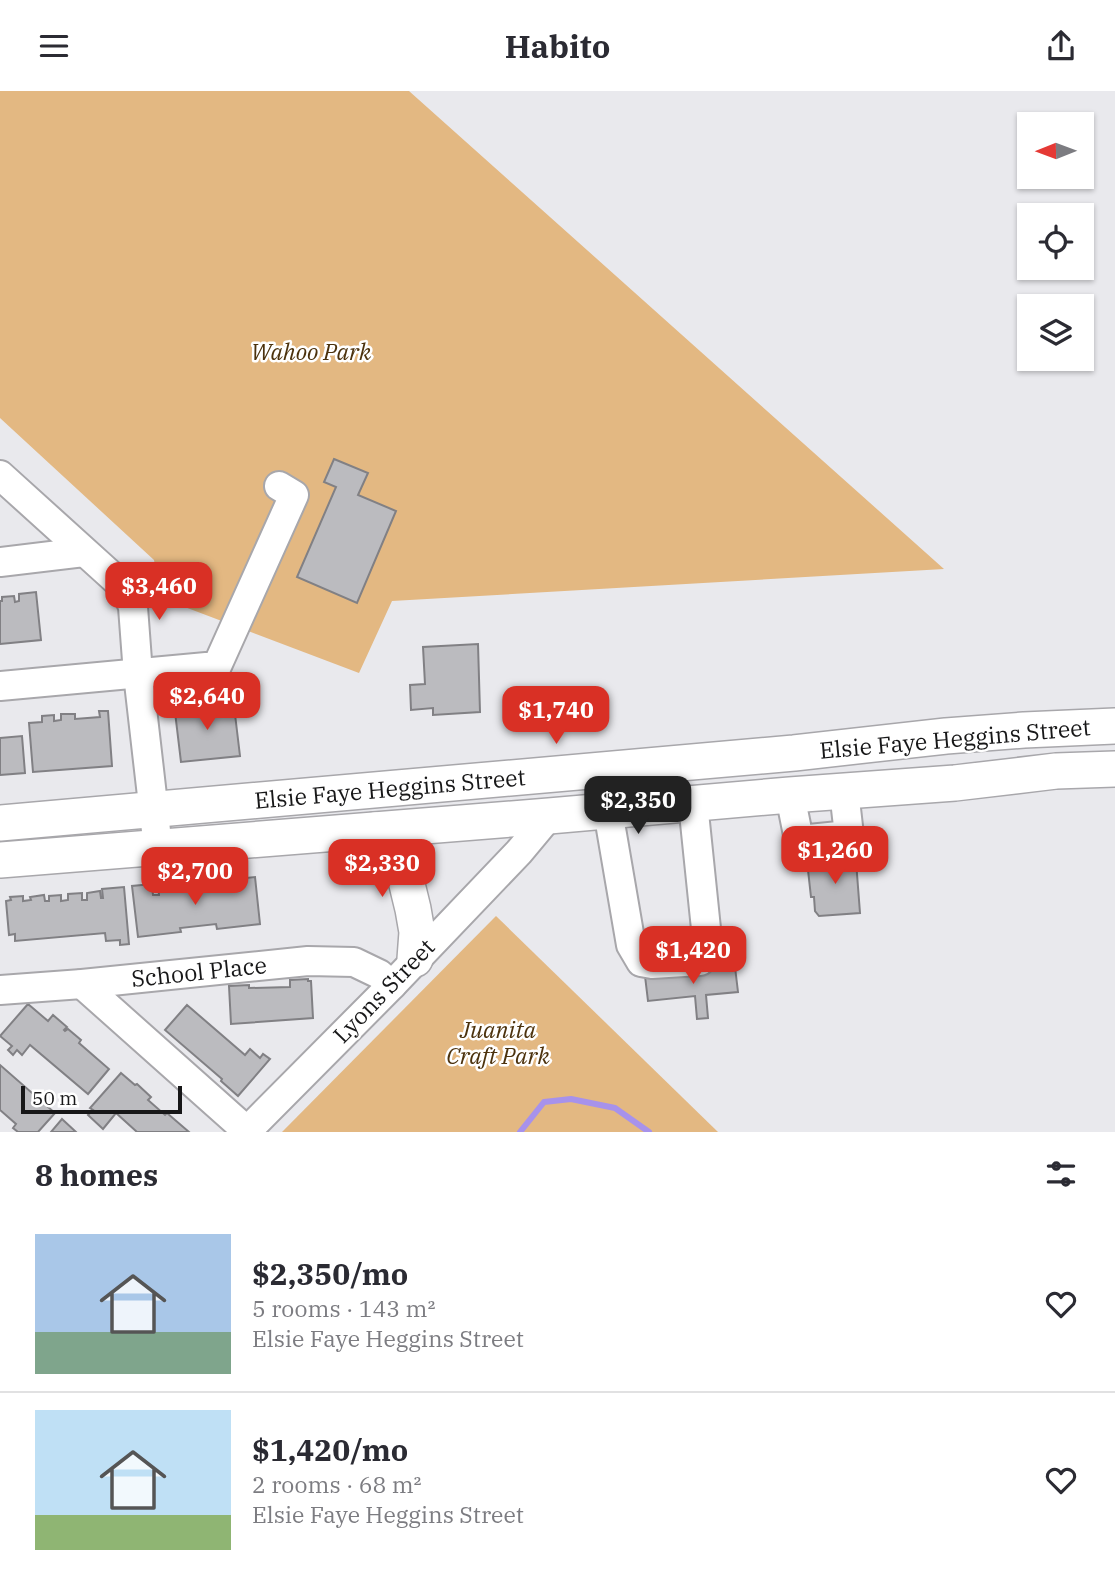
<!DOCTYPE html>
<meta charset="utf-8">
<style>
:root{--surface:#fff;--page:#f7f7f7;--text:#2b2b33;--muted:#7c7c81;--line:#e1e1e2;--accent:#d93025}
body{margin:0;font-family:"IBM Plex Serif",serif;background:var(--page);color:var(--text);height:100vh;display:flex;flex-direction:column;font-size:26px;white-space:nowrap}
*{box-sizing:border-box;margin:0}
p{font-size:23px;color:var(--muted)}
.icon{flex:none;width:38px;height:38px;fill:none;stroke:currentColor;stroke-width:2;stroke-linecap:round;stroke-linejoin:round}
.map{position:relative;height:1041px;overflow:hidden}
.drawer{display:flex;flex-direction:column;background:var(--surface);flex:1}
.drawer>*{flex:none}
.needle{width:46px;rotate:269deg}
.controls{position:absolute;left:1017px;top:21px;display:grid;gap:14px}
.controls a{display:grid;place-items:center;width:77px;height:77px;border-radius:0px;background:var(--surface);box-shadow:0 2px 5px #0004;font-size:35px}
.scale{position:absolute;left:21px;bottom:18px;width:161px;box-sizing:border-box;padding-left:7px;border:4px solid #171718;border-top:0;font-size:19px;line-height:24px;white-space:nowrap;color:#171718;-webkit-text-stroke:5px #fff;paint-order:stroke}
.price{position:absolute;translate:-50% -60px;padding:0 16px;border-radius:14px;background:var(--accent);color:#fff;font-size:23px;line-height:46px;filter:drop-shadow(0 2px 4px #0008)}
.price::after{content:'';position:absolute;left:50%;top:42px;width:21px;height:16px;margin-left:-10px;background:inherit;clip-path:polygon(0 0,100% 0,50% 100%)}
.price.active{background:#222;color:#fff}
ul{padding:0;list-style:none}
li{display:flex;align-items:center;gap:21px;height:175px;padding:0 35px}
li+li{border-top:2px solid var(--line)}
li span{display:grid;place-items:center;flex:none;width:196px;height:140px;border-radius:0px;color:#555}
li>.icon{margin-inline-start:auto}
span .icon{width:84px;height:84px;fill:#fffc;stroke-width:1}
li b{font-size:30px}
h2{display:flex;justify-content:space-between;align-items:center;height:84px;padding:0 35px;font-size:30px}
header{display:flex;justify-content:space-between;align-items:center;height:91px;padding:0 35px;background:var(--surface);font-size:32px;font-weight:700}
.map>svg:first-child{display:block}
.green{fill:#e3b882}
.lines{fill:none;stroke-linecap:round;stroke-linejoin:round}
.stream{stroke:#a792eb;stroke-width:6}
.building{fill:#bbbbbf;stroke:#818084;stroke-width:2}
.minor-casing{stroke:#a8a7ab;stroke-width:32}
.major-casing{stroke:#a8a7ab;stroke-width:38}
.minor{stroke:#fff;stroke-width:28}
.major{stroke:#fff;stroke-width:35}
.labels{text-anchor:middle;stroke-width:5;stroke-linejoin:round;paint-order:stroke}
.park-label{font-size:23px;font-style:italic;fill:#4c320d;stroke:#fff}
.street-label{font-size:23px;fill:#171718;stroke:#fff}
</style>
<header><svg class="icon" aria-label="menu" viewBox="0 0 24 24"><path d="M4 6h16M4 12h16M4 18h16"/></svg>Habito<svg class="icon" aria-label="share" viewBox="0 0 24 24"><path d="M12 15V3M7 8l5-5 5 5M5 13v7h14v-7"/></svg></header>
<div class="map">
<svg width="1115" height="1041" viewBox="0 0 1115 1041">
<rect width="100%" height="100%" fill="#e9e9ed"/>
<g class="green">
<polygon points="0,0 409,0 944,478 392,510 359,582 161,507 154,469 0,327"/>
<polygon points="496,825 718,1041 282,1041"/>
</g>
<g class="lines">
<polyline class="stream" points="520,1041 544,1011 571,1008 615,1017 649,1041"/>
</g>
<g class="building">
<polygon points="334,368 368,382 358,404 396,420 357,512 297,486 336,396 324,391"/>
<polygon points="36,501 41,549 0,553 0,510 2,510 2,506 14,505 15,511 19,510 19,503"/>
<polygon points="478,553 480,621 433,624 433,617 411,619 410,594 425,593 423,556"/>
<polygon points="222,610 222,616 234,615 240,665 181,671 175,621 189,619 188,613 201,611 202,617 209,617 208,611"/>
<polygon points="99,620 108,620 112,675 33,681 29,632 42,631 42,625 54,624 54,630 61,629 61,623 75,623 75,628 100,626"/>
<polygon points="22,645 25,682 0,684 0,647"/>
<polygon points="853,765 853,770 856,770 860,822 819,825 815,820 814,806 811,806 808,779 813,779 812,768"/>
<polygon points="255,786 260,833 217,838 216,833 180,837 181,841 138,846 132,795 152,793 153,804 159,804 158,795 171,794 172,800 176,800 175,793 193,790 194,799 198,799 198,792 208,791 209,799 222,797 222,793 232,792 233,798 238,797 237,788"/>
<polygon points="124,796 129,853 120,854 120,849 106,850 105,842 15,850 15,843 9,844 6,810 11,809 10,806 23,805 23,810 31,809 30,806 44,804 45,810 49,810 49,805 61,804 61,810 68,809 68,803 82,802 82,809 87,809 87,802 100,800 101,807 103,807 102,798"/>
<polygon points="735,876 738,901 706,904 708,927 697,928 695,905 648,910 645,885"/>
<polygon points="308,888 308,890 311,890 313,927 231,933 229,895 249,894 249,897 290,896 290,889"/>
<polygon points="28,913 48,930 53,924 67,936 64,939 65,940 68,938 81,949 79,952 109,978 88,1003 30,954 22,964 17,959 13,964 8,959 12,955 0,945"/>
<polygon points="187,914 245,964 250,958 260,967 263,963 270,968 238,1005 221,990 222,988 165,939"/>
<polygon points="0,974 55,1022 38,1041 18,1041 13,1037 16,1033 0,1019"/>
<polygon points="121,982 135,994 137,993 151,1006 148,1009 165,1024 167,1022 189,1041 137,1041 116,1022 103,1038 88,1024 93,1019 90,1017"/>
<polygon points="62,1028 76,1041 51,1041"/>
</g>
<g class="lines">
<defs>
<g id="minor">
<polyline points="0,384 126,498 133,516 138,583 158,757"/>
<polyline points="0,471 84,461"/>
<polyline points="0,595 217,575 294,404 279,395"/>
<polyline points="790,704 799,749 849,744 844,700"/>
<polyline points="608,720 631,854 641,871 652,873 700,870 708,857 693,712"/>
<polyline points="82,893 247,1040"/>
<polyline points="0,899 82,893 308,870 354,871 379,883 392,894"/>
<polyline points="246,1041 392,894 519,761 549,725"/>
</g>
<g id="major">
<polyline points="0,732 794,662 946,645 1024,639 1115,635"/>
<polyline points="375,739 395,763 404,781 413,818 417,841 415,868"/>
<polyline points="0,769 549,725 790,704 955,692 1056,680 1115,678"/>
</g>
</defs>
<use href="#minor" class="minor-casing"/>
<use href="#major" class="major-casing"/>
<use href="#minor" class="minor"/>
<use href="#major" class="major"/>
</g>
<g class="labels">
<g class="park-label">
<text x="311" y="269">Wahoo Park</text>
<text x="498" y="947">Juanita<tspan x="498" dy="26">Craft Park</tspan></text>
</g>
<g class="street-label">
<text transform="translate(955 648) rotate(-5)" y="8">Elsie Faye Heggins Street</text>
<text transform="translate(390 698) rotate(-5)" y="8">Elsie Faye Heggins Street</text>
<text transform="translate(199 881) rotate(-6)" y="8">School Place</text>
<text transform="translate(384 900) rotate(-46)" y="8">Lyons Street</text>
</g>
</g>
</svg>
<div class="controls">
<a><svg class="needle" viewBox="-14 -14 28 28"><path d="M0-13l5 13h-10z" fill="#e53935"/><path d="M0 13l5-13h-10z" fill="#7c7c81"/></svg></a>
<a><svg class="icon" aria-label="locate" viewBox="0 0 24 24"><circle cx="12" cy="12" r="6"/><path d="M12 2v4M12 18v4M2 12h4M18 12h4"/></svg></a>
<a><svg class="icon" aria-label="layers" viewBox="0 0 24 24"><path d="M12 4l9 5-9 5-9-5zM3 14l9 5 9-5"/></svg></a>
</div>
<div class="scale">50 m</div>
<b class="price" style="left:159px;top:531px">$3,460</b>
<b class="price" style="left:207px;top:641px">$2,640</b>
<b class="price" style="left:556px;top:655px">$1,740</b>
<b class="price active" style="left:638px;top:745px">$2,350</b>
<b class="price" style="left:835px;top:795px">$1,260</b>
<b class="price" style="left:382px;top:808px">$2,330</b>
<b class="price" style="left:195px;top:816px">$2,700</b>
<b class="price" style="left:693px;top:895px">$1,420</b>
</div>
<section class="drawer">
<h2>8 homes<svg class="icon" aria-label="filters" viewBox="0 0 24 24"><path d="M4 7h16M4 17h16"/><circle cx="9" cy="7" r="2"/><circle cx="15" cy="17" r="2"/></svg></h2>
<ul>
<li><span style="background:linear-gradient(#a9c7e8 70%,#7fa58c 0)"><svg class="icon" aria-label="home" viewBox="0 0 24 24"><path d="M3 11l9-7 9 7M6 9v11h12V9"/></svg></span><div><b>$2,350/mo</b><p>5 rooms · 143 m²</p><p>Elsie Faye Heggins Street</p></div><svg class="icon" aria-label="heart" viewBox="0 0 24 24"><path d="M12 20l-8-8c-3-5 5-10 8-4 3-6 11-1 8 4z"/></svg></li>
<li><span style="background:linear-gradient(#bfe0f5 75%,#8fb573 0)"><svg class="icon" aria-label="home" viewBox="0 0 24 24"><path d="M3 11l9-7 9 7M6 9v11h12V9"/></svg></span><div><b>$1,420/mo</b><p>2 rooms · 68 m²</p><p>Elsie Faye Heggins Street</p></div><svg class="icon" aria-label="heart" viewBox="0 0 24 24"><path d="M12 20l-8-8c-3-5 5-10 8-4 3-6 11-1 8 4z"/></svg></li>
</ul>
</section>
